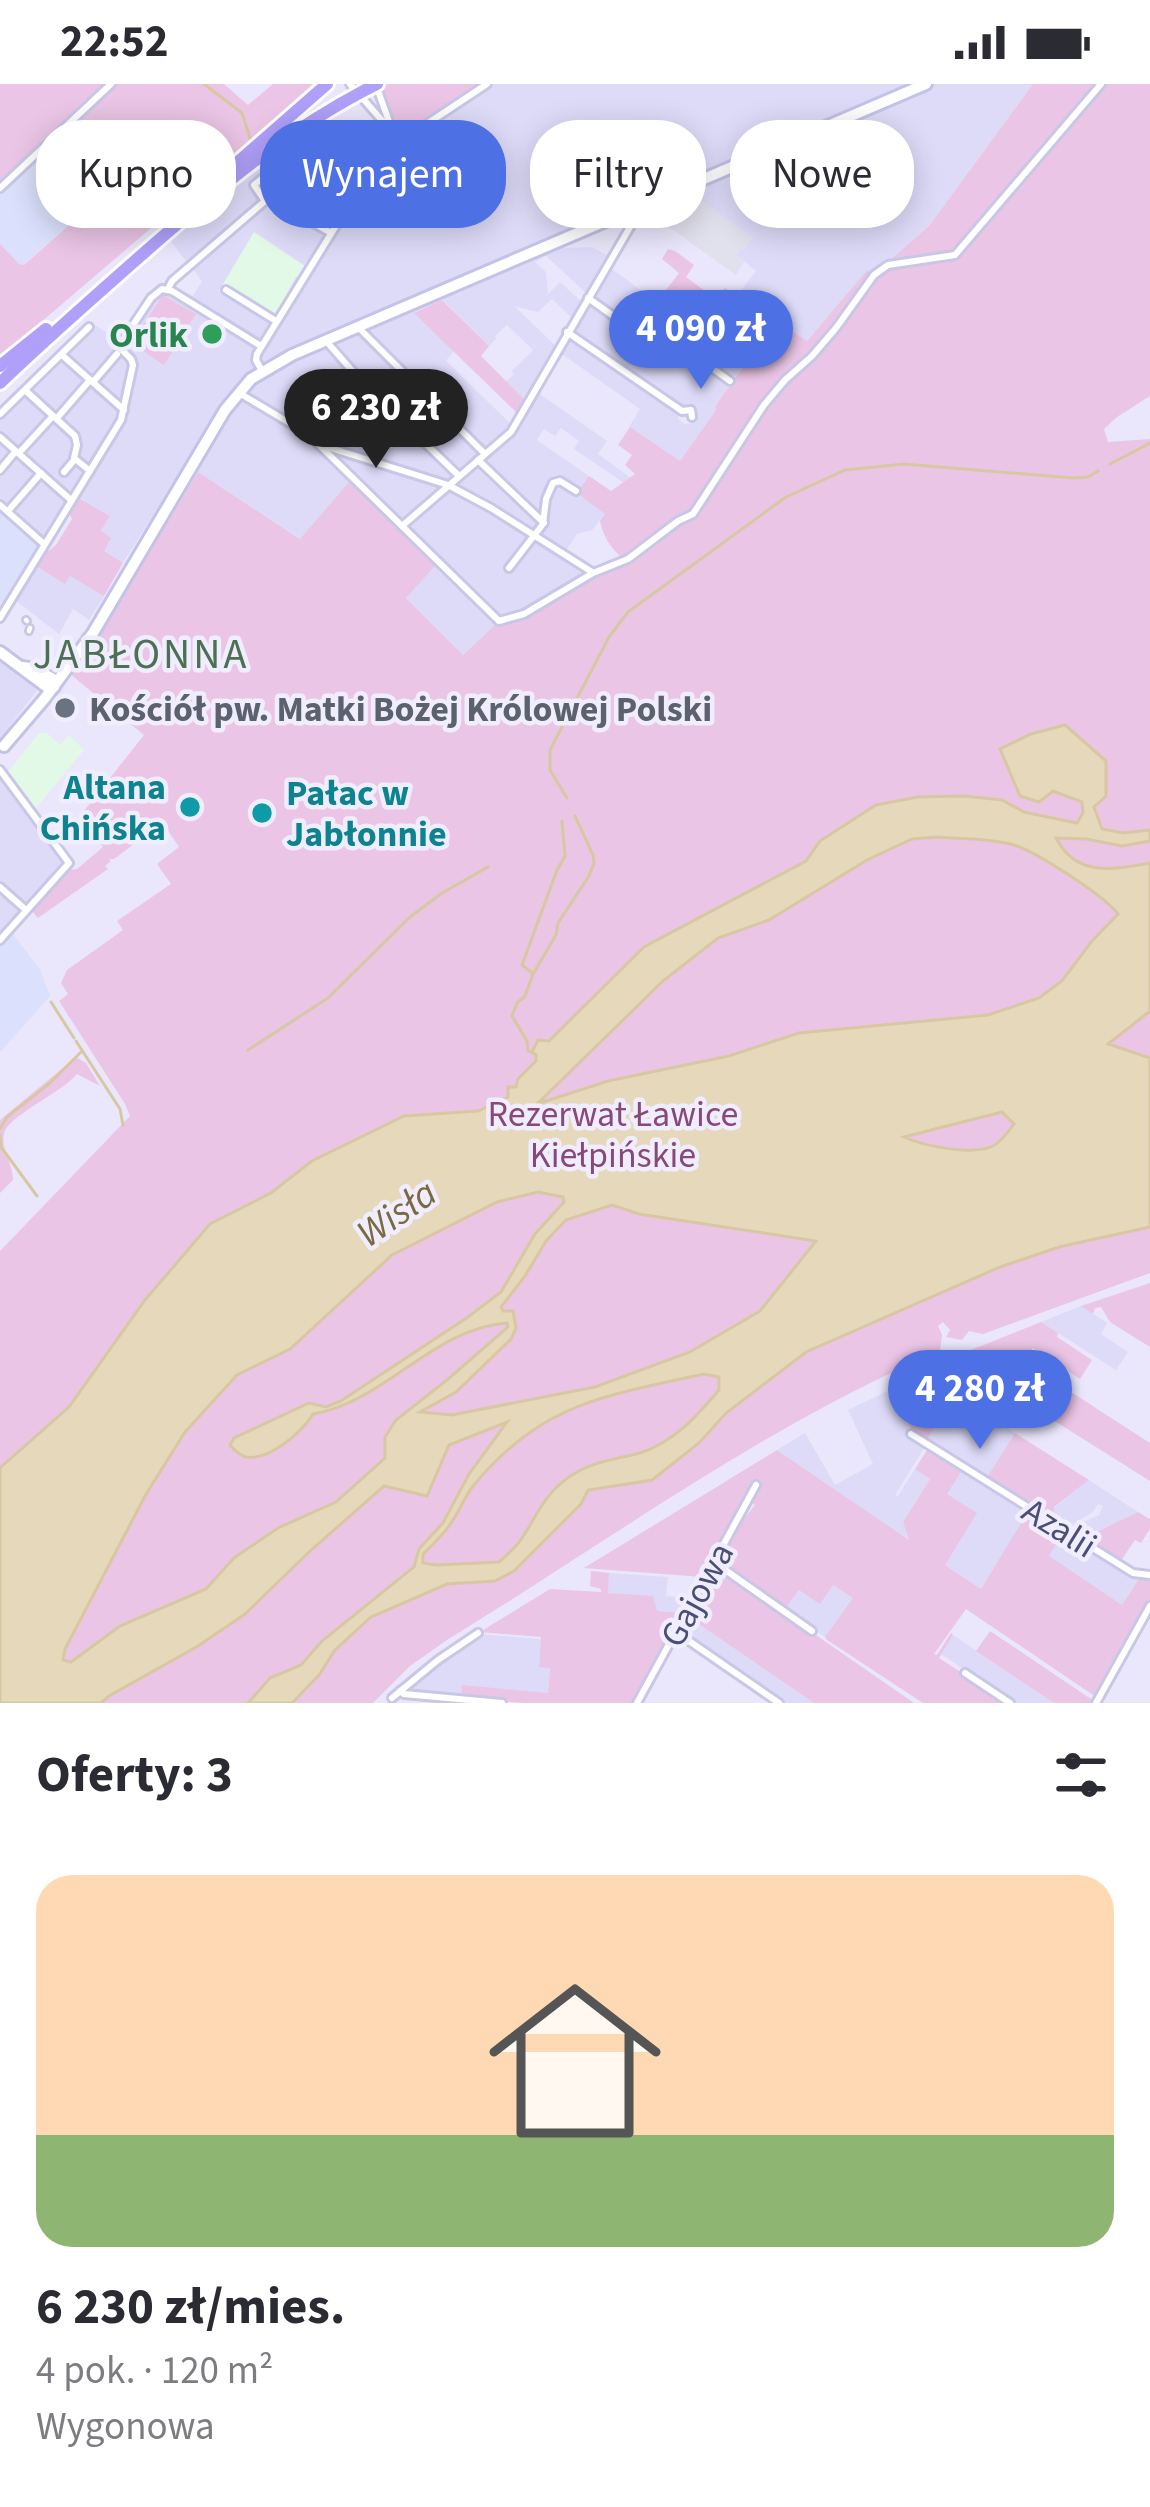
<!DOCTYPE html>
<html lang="pl">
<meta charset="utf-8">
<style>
:root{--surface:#fff;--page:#f7f7f7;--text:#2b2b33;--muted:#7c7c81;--line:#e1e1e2;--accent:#4d70e5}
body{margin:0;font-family:"Source Sans 3",sans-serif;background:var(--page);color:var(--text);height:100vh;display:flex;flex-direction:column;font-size:45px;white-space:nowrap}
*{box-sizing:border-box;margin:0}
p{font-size:39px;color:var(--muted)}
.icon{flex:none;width:66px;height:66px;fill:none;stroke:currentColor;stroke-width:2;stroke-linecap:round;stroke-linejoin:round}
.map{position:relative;height:1619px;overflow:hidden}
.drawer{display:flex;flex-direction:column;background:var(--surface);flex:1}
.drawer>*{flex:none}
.banner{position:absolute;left:36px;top:36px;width:1080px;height:108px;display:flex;gap:24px}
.price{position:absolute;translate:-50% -102px;padding:0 27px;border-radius:42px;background:var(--accent);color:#fff;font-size:39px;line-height:78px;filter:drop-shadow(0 3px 6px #0008)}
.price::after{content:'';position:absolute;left:50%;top:72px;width:36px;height:27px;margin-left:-18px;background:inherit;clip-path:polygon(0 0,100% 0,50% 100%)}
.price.current{background:#222;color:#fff}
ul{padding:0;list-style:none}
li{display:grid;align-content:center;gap:24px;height:636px;padding:0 36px}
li+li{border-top:3px solid var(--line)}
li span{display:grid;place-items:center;height:372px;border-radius:36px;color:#555}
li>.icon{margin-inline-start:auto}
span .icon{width:216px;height:216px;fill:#fffc;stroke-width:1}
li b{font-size:51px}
h2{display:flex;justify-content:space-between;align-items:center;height:144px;padding:0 36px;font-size:51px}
.chip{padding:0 42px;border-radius:48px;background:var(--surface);box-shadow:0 6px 30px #0003;font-size:42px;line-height:108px}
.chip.current{background:var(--accent);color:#fff}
.status{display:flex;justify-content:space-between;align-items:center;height:84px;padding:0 60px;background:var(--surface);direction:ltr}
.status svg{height:33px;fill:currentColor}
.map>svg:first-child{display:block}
.residential{fill:#dedbf9}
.commercial{fill:#dbe0fc}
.industrial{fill:#e1e0ed}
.education{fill:#e3f9e7}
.green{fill:#eac5e5}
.water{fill:#e6d9bb;stroke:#d8c8a1;stroke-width:3;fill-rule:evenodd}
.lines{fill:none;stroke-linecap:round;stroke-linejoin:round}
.stream{stroke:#d8c8a1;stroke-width:3}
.pedestrian-casing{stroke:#c8c7e6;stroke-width:10}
.minor-casing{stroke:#c8c7e6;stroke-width:12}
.secondary-casing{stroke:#c3c2e8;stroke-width:16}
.primary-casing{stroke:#fff;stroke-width:18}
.pedestrian{stroke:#fff;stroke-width:4.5}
.minor{stroke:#fff;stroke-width:6}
.secondary{stroke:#fff;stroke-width:10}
.primary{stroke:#b0a0fa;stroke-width:12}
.leisure-dot{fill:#2e9e5b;stroke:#f0edff;stroke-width:4.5}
.worship-dot{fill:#6b7280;stroke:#f0edff;stroke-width:4.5}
.culture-dot{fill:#0f9aa8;stroke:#f0edff;stroke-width:4.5}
.labels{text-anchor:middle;stroke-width:9;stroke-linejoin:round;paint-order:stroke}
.leisure-label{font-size:36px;font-weight:bold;fill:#27864d;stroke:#f0edff;text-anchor:end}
.worship-label{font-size:36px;font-weight:bold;fill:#5b616d;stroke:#f0edff;text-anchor:start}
.culture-label{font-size:36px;font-weight:bold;fill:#0d838f;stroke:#f0edff;text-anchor:end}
.park-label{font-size:36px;fill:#884878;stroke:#f0edff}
.street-label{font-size:36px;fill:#4b4f76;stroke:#f0edff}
.water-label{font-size:39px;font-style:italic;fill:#7b6a3f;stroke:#f0edff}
.quarter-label{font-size:42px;letter-spacing:3px;fill:#4d7054;stroke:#f0edff}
</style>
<div class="status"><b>22:52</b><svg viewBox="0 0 49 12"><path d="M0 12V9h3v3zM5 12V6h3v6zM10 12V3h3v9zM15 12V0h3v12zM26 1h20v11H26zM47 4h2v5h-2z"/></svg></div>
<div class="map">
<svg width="1150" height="1619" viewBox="0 0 1150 1619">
<rect width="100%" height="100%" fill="#eae7fc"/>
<g class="residential">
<polygon points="492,0 1033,0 929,142 873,191 866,187 807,257 766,230 757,245 731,225 744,213 739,209 756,187 736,171 741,164 692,109 667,120 681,132 672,145 648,128 633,134 631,138 626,137 563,164 592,163 610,173 587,210 546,172 535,178 546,188 548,210 560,198 582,218 573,235 552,215 538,228 514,222 557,263 526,317 506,298 514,290 512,287 533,266 507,241 495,252 496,255 489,262 443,216 415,228 454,267 446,277 513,342 520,340 537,308 607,357 598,370 631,394 624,399 574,365 579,357 561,344 555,352 544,345 537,356 589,392 579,407 563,397 562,392 555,392 546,404 538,451 550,407 558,398 593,420 605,430 592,446 577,450 563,471 587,486 587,490 523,528 502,534 463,571 406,514 434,483 301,455 198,388 184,382 123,479 103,467 110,454 101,448 110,432 80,414 45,467 0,427 0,323 90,238 120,257 151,211 165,201 193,212 202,197 169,155 274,68 278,73 329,42 376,68 366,86 378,84 382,77 406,58 452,92 462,77 444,65 451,54 432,40"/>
<polygon points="608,182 719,264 743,285 715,321 716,326 680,377 629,343 640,325 559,268 568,253 584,261 677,326 679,336 685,340 692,339 696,333 695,325 689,321 680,322 572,249 589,218 652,264 657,259 591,211"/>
<polygon points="36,482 64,499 70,491 104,512 89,536 73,525 59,550 14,515"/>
<polygon points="0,578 38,605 0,655"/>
<polygon points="0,689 61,771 62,776 60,784 0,851"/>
<polygon points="1081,1222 1107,1239 1101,1250 1128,1268 1116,1286 1041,1238"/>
<polygon points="894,1304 912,1348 926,1361 895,1411 898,1412 915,1385 930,1395 903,1438 910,1457 777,1366 805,1349 835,1401 873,1380 848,1326"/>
<polygon points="954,1311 1015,1349 986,1395 926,1357"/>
<polygon points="963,1385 1028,1428 981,1505 944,1480 976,1430 947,1410"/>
<polygon points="1089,1396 1138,1428 1082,1455 1075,1447 1079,1440 1099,1431 1103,1422 1098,1420 1092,1429 1077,1437 1068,1446 1055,1438 1054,1424"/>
<polygon points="1064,1448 1089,1464 1088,1467 1093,1470 1098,1469 1135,1492 1140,1493 1122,1521 1048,1472"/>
<polygon points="609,1489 668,1493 666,1512 692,1514 683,1529 657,1527 607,1509"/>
<polygon points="833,1501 854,1515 825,1553 785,1525 799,1506"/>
<polygon points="687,1532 814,1619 783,1619 677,1551"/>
<polygon points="478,1550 541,1555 539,1582 550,1583 548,1609 462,1602 461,1614 404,1607 442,1574"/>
<polygon points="953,1551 1054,1619 1014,1619 941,1570"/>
</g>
<g class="commercial">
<polygon points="65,50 114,101 23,181 19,180 0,160 0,111"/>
<polygon points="0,427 39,462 0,522"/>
<polygon points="11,848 39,884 50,912 0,968 0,860"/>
</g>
<g class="industrial">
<polygon points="293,91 343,121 329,144 278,114"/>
<polygon points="692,109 753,154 744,166 741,165 736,171 744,178 736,191 672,145 681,132 666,121"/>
</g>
<g class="education">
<polygon points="254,148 305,182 299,193 296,193 275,232 219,207"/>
<polygon points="39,649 47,649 60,661 69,651 84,666 36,724 8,688"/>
</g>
<g class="green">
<polygon points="0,0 106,0 0,99"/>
<polygon points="118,0 224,0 248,21 273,0 320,0 0,273 0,160 19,180 24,181 113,102 65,50"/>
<polygon points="385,0 483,0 401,54 397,52 381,6"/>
<path d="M1033,0H1150V312L1117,333L1104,345L1108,358L1150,355V1189L983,1250L969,1247L962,1256L946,1253L950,1246L943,1238L938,1242L942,1251L940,1267C765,1341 609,1457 447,1556L410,1582L373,1619H0V1167L130,1032L125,1020L59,917L68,910L61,899L67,886L123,846L117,837L171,800L157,780L179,763L167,745L162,748L154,745L114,775H109L111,777L105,782L108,785L38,834L31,826L67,786L77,785L103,763L80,732L144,651L69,589L93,561L198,388L300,455L349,398L435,482L406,514L463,571L497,539L524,530L596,489L617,481L621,473C610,463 603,452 600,437L605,430L577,409L589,392L611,407L635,390L625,381L632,371L618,361L630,343L680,377L716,326L715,322L742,285L739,280L657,218L679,189L662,175L668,165L675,167L694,181L686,193L716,215L725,204L742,216L731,226L756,244L765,230L807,257L867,186L873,191L929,142Z"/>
<polygon points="163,211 196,230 164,281 131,259"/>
<polygon points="442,216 489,262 481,272 526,317 519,331 414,229"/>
<polygon points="79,414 110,432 101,447 111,454 104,467 123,479 104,512 70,492 65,500 36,482 42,472 56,461 72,435 69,430"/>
<path d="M76,973L86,979L100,1002L77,990C60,1010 7,1032 4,1050C1,1068 13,1078 13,1096L0,1109V1036Z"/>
<polygon points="1150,1199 1150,1263 1110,1238 1101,1223 1095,1224 1093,1230 1081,1222"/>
<polygon points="1041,1238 1058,1249 1057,1253 1092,1276 1080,1295 1033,1264 1023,1277 1150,1359 1150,1397 1026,1319 1008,1345 954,1311 926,1357 912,1348 894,1304 966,1268"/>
<polygon points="1015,1349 1089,1396 1054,1423 1055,1438 986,1395"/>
<polygon points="929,1363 963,1385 947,1410 977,1429 945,1481 981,1505 1029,1426 1064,1448 1049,1472 1122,1521 1140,1493 1150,1493 1150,1518 1124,1568 1096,1613 966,1525 934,1570 937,1571 951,1549 953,1551 939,1574 1008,1619 923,1619 827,1556 825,1553 853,1514 833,1501 820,1520 799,1506 785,1525 716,1477 739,1435 742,1437 755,1421 749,1416 759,1399 756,1397 702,1493 584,1484 777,1366 909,1456 903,1438 930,1395 915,1385"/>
<polygon points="1138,1428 1150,1435 1150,1445 1141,1459 1135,1456 1120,1478 1082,1455"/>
<polygon points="719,1484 914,1619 814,1619 687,1532 713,1485"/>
<polygon points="591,1487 609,1489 608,1509 653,1512 657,1527 683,1529 634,1619 525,1619 461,1614 462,1601 548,1609 550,1584 539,1583 541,1553 480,1548 550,1505 601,1508 601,1505 590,1502"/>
<polygon points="990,1547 1094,1617 1092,1619 1054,1619 976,1567"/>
</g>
<path class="water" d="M1065,641L1106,677V712L1094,723L1102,745L1123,749L1150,746V757L1122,762L1086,755L1056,754C1076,793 1112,786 1150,779V927L1108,960L1150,974V1143L1059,1163L1000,1183L806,1268L726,1329L699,1359L652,1396L588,1406L581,1420L514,1487L495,1497L447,1500L371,1533L335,1566L319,1591L292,1619H248L270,1594L301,1581L322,1557L414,1483L419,1465L443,1439L469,1390L507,1338L449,1361L427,1412L384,1402L310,1467L245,1530L198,1562L109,1612L101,1619H0V1384L69,1323L145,1216L210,1140L271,1109L312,1077L404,1032L478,1027L508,1013V1003H516L518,995L536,977V971L532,968L538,956L549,957L644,863L806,777L820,757L876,721L918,713L964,712L1002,716L1024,728L1077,739L1083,729L1082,718L1053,707L1039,718L1020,712L1000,665L1031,650ZM936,753C960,755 990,754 1014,761C1035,767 1105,812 1118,830L1092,857L1062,897L1039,914L988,931L799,949L729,972L608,997L537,1020L663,897L718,854L769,836L867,776L912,755ZM1002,1028L1014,1040C1008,1048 1002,1057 993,1062C972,1072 924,1062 904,1053ZM538,1108L563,1113L564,1118L535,1150L501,1208L468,1233L341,1317L326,1323L309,1319L234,1354L230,1361C235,1367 239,1371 246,1373C269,1377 302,1348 313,1330C385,1318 433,1244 507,1239L508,1243L447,1296L396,1336L385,1353V1374L336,1418L278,1444L234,1474L206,1505L120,1542L71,1578L63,1576L65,1565L145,1412L185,1348L237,1291L290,1265L392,1171L497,1118ZM612,1121L639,1130L816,1157L760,1227L690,1268L595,1303L452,1331L420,1328L456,1308L511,1255L516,1244L513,1227H503L501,1223L525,1192L546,1157L566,1136ZM704,1290L719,1293V1306C697,1332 674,1358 640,1369C614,1376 592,1377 569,1393C544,1411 540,1426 524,1451C518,1462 508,1470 499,1478L436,1481L423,1479V1470C432,1461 442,1452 449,1442C458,1430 464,1414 473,1402C542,1318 605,1312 704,1290Z"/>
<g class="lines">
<g class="stream">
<polyline points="204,0 242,29 250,54"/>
<polyline points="1110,380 1150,359"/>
<polyline points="567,714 550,686 550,666 609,553 628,528 786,413 845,386 904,380 1074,394 1088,393 1098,387"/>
<polyline points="532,889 522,881 557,786 565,772 562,737"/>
<polyline points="51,918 74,954"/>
<polyline points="76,957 120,1025 123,1041"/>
<polyline points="248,966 328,914 410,833 442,809 488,783"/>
<polyline points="532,968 528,967 527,957 512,932 517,919 525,912 533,890 556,851 558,839 589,792 594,779 593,771 575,732"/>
<polyline points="0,1045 7,1033 50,999 82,967"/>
<polyline points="0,1051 1,1063 37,1112"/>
</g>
<defs>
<g id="pedestrian">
<polyline points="26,536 27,537"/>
<polyline points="29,547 30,544"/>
</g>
<g id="minor">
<polyline points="350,0 386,41"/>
<polyline points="376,1 397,60"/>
<polyline points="0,104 111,0"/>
<polyline points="265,117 254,101 281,79"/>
<polyline points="168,205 172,197 265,117 274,117 331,149"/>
<polyline points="226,206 276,237"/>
<polyline points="588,214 657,263 668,252 730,297"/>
<polyline points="358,243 485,370"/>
<polyline points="567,248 682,327 691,326 692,333"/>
<polyline points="327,258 362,298 459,392"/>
<polyline points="62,271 124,326"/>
<polyline points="262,287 256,276 257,270 374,80 389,65 487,0"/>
<polyline points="93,298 117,270"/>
<polyline points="26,307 75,352 77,361 74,374 90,387"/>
<polyline points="241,310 308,350 499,537 524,530 593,489 628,475 678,437 693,430 764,321 785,296 812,272 836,244 874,191 888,181 955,171 1101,0"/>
<polyline points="0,330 89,243"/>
<polyline points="57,334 90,296"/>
<polyline points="0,353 71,416"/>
<polyline points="324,362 448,401 491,424 592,488"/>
<polyline points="19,369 53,332"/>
<polyline points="478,376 544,439"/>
<polyline points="0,386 16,367"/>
<polyline points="64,388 75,375"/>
<polyline points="0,421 44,460"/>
<polyline points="8,427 41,389"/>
<polyline points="402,442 511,348 633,138 632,127"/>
<polyline points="509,484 543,440 546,415 553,399 560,397 576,407"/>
<polyline points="0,534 121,336 133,281 131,275 121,265 121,259 151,214 162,205 172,207 261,262"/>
<polyline points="0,686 69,779 0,856"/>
<polyline points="0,803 26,826"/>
<polyline points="911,1350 1133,1489 1150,1491"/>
<polyline points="711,1483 721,1483 812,1547"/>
<polyline points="676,1548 779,1619"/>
<polyline points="965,1589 1010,1619"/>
<polyline points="400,1607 404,1610 502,1619"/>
<polyline points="392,1614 438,1576 478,1549"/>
<polyline points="637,1619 756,1401"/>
<polyline points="1096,1619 1150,1522"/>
</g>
<g id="secondary">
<polyline points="0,568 47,603 54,603"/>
<polyline points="23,583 34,585 53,595"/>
<polyline points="4,662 45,614 93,549 225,326 251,295 292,271 926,0"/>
</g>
<g id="primary">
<polyline points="215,98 327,0"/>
<polyline points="0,282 46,245"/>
<path d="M0,299C47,254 96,211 145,168C218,104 289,44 377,0"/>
</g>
</defs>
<use href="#pedestrian" class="pedestrian-casing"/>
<use href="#minor" class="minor-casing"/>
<use href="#secondary" class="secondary-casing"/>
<use href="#primary" class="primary-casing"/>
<use href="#pedestrian" class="pedestrian"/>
<use href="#minor" class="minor"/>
<use href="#secondary" class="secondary"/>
<use href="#primary" class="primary"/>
</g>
<circle class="leisure-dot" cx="212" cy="250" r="12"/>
<circle class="worship-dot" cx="65" cy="624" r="12"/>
<g class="culture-dot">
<circle cx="190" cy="723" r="12"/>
<circle cx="262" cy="729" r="12"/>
</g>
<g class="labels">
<g class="leisure-label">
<text x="188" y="263">Orlik</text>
</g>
<g class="worship-label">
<text x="89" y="637">Kościół pw. Matki Bożej Królowej Polski</text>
</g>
<g class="culture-label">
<text x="166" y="715">Altana<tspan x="166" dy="41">Chińska</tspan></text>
<text x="286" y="721" text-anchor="start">Pałac w<tspan x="286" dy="41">Jabłonnie</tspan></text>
</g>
<g class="park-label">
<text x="613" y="1042">Rezerwat Ławice<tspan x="613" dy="41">Kiełpińskie</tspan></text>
</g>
<g class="street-label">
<text transform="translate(1060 1443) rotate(32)" y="13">Azalii</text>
<text transform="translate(696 1510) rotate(-61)" y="13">Gajowa</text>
</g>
<g class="water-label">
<text transform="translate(396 1128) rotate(-35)" y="14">Wisła</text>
</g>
<g class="quarter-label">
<text x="141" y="584">JABŁONNA</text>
</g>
</g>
</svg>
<b class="price" style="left:701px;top:308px">4 090 zł</b>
<b class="price current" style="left:376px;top:387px">6 230 zł</b>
<b class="price" style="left:980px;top:1368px">4 280 zł</b>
<div class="banner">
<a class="chip">Kupno</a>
<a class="chip current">Wynajem</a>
<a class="chip">Filtry</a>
<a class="chip">Nowe</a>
</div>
</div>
<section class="drawer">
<h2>Oferty: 3<svg class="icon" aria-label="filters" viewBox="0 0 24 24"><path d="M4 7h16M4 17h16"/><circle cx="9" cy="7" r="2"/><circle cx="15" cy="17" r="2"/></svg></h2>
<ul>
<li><span style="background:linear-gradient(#ffd9b3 70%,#8fb573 0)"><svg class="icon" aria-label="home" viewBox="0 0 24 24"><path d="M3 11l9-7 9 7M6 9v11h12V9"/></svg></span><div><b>6 230 zł/mies.</b><p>4 pok. · 120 m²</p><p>Wygonowa</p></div></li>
</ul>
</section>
